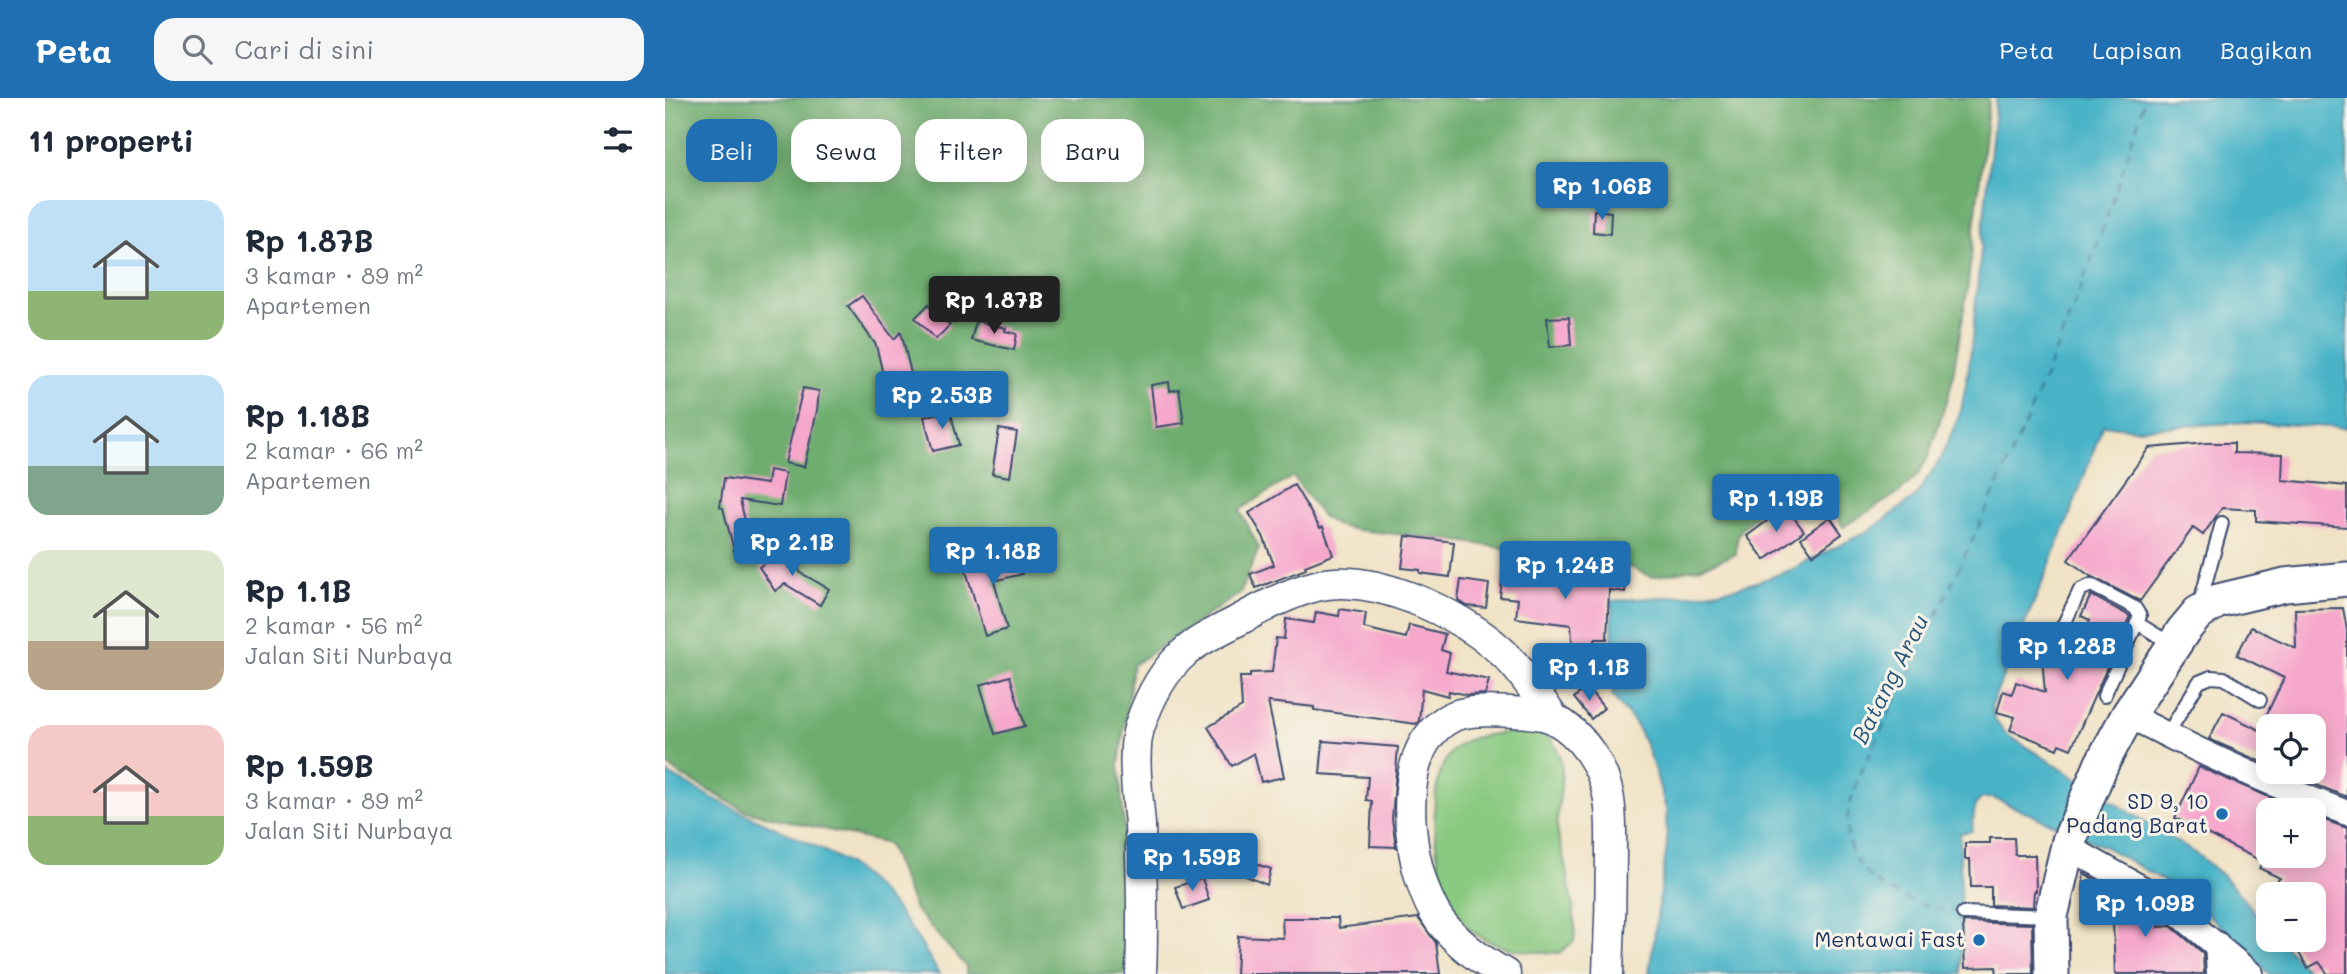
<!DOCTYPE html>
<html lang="id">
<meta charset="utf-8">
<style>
:root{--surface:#fff;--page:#f6f6f7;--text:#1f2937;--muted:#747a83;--accent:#1f6fb2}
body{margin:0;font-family:Mali,sans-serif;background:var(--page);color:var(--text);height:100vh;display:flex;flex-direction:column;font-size:26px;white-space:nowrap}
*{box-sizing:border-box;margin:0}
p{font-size:23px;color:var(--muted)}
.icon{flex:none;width:38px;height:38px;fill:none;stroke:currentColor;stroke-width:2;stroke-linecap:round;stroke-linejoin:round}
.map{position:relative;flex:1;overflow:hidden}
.sheet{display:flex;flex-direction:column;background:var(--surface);width:665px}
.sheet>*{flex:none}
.top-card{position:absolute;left:21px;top:21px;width:665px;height:63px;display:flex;gap:14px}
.fabs{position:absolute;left:1591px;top:616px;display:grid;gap:14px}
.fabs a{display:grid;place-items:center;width:70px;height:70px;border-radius:14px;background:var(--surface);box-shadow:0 4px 18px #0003;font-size:35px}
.price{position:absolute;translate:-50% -60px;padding:0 16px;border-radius:7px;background:var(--accent);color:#fff;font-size:23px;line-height:46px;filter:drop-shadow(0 2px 4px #0008)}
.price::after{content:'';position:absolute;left:50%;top:42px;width:21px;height:16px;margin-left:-10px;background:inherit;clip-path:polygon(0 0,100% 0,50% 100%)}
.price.current{background:#222;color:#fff}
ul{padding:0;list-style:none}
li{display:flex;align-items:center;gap:21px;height:175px;padding:0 28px}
li span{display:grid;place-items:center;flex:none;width:196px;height:140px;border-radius:21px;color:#555}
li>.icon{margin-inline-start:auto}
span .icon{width:84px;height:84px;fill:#fffc;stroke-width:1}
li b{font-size:30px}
h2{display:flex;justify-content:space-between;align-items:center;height:84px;padding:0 28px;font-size:30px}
.pill{padding:0 24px;border-radius:21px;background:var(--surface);box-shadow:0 4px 18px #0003;font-size:24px;line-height:63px}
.pill.current{background:var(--accent);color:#fff}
header{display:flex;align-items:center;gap:42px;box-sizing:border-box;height:98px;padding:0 35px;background:var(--accent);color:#fff}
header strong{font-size:33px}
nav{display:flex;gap:38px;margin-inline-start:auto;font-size:24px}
.search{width:490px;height:63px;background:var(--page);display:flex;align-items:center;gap:18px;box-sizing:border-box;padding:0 24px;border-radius:21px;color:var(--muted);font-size:26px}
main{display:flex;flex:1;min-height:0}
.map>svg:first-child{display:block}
.green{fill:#89c981;stroke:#527c70;stroke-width:2}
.forest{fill:#6ead6f;stroke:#446e66;stroke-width:2}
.water{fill:#4ab4c8;stroke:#327293;stroke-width:2}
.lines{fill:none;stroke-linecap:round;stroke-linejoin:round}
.ferry{stroke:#29577e;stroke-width:2;stroke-dasharray:9 7;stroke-linecap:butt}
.building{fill:#f6a8cc}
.service-casing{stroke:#3b4a6d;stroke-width:16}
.minor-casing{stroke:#3b4a6d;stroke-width:28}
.tertiary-casing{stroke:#3b4a6d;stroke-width:33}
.secondary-casing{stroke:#3b4a6d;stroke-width:37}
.service{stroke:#fff;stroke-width:12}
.minor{stroke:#fff;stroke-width:24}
.tertiary{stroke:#fff;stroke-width:30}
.secondary{stroke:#fff;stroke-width:33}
.poi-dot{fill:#1f6fb2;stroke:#f7f3e8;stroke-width:2.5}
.labels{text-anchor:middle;stroke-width:6;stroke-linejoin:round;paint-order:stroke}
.poi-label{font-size:21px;fill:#1b2f5e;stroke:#f7f3e8;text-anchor:end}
.water-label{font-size:23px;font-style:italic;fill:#29577e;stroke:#f7f3e8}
</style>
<header>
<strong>Peta</strong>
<div class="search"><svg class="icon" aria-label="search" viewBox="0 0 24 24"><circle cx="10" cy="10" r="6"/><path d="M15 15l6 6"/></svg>Cari di sini</div>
<nav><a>Peta</a><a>Lapisan</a><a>Bagikan</a></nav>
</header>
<main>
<section class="sheet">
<h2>11 properti<svg class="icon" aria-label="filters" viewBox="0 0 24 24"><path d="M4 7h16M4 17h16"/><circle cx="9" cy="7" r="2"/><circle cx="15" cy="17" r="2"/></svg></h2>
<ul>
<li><span style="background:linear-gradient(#bfe0f5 65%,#8fb573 0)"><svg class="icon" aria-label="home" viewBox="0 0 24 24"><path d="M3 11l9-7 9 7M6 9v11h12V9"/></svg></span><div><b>Rp 1.87B</b><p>3 kamar · 89 m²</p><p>Apartemen</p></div></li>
<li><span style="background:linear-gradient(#bfe0f5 65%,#7fa58c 0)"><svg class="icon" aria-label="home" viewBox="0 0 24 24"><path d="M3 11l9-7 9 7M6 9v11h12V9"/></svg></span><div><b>Rp 1.18B</b><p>2 kamar · 66 m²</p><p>Apartemen</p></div></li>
<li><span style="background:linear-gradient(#dfe7d0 65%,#b9a48a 0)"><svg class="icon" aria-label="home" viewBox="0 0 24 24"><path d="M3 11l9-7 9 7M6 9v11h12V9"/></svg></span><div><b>Rp 1.1B</b><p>2 kamar · 56 m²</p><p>Jalan Siti Nurbaya</p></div></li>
<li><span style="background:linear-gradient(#f6c9c9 65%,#8fb573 0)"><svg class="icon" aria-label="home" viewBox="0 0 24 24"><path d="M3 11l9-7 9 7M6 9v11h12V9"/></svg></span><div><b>Rp 1.59B</b><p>3 kamar · 89 m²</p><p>Jalan Siti Nurbaya</p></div></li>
</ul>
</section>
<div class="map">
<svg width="1682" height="876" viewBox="0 0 1682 876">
<rect width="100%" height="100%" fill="#f7f3e8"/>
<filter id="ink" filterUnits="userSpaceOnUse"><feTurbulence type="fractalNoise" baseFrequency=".0143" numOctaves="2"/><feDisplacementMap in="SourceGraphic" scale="14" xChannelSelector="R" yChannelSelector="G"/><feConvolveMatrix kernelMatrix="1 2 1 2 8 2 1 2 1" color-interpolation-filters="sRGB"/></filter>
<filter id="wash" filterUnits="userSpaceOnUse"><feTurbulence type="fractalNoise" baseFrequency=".00686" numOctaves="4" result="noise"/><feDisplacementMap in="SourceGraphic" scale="28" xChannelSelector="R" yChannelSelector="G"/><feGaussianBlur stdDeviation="1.57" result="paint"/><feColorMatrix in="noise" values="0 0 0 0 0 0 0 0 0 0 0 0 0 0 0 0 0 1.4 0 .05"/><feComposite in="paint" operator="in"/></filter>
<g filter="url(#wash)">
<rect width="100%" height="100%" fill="#f0e2c4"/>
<path class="green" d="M851,634C863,634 878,632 886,642C906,664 892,700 892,726C892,736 895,747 898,758C904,786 912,814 909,843L894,855C861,854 824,852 799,826C769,794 755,681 790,650C806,636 831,636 851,634Z"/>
<path class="forest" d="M0,0H1324L1302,194L1286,288L1264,357L1253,377L1235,394L1178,429C1170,418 1161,396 1147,391C1134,387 1086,419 1077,431C1071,439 1071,447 1071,456L1034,470L986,479L968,470L780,441L692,432L670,427L656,417L628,378L575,412L594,450L575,495L468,567L454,666L464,791L460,876H301V868L250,812L223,746L81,713L19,679L0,665Z"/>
<g class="water">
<polygon points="1331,0 1682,0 1682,330 1582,324 1470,331 1438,327 1403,422 1326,608 1330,622 1341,636 1534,758 1559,779 1603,829 1603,842 1615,842 1645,876 1604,876 1563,835 1520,795 1440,749 1328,700 1317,700 1310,707 1307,733 1295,735 1296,876 984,876 1002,747 1001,711 991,676 981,648 970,625 948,599 947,503 1036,496 1070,490 1095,483 1128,471 1207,431 1250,399 1276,360 1296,313 1303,275 1308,232"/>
<path d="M0,674C30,691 60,707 91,721C123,736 163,751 191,772C227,800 252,837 274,876H0Z"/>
</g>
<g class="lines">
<path class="ferry" d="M1294,814C1247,809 1180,783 1182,726C1183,707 1190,691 1196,674C1302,455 1412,235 1480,0"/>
</g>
<g id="blocks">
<g class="building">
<polygon points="929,112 946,114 945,136 928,134"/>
<polygon points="197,198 229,241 236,234 253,304 226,310 211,247 183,208"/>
<polygon points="264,206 285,227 271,241 250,220"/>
<polygon points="904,219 906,247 885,249 882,220"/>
<polygon points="311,223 341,230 340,233 352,236 349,252 306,242"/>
<polygon points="504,284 505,293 514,291 519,325 491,329 486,287"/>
<polygon points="138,290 154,293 152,313 139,369 120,365"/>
<polygon points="285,312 294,347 268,353 259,319"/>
<polygon points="334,331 352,334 345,379 327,376"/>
<polygon points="1542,345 1569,345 1569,355 1618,356 1617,382 1682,388 1682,429 1591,423 1591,412 1557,410 1538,437 1528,430 1475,503 1425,478 1403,462 1484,350"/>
<polygon points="104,372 120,375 115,408 75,402 88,456 71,460 58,410 55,409 59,380 102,386"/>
<polygon points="629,387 655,430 658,429 668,457 640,468 641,471 591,490 585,476 609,467 598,438 584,415"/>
<polygon points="1121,409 1139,433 1100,462 1082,438"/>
<polygon points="1165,419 1177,436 1148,457 1136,440"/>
<polygon points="741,438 789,444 785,479 755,475 755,472 737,470"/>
<polygon points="350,445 357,476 329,483 342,531 320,538 300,469 337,460 334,449"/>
<polygon points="120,451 136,475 164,491 155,507 120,486 110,493 94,469"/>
<polygon points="847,460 929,469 929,472 962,475 960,494 944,492 942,541 930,541 933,572 909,574 906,527 851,520 853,501 835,499 838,473 846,474"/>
<polygon points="796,482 824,486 821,510 802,508 793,502"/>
<polygon points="1426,497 1465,518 1406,651 1394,646 1392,651 1345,632 1350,619 1332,614 1338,593 1347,596 1351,584 1380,594 1377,561 1410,558 1425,522 1416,518"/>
<polygon points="1678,510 1682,532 1682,699 1619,674 1648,674 1648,628 1596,628 1619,580 1572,557 1586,529 1631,550 1630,511"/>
<polygon points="675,511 701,515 699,530 741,540 744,527 780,536 776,552 785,555 781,573 824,582 820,596 802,597 784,593 783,598 757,591 754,623 751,626 649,612 649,609 603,604 619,679 596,684 589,655 567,668 543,629 577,609 575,579 585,579 585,575 607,574 611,540 619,541 621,521 649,525 651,514 674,518"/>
<polygon points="345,578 360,628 330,636 315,587"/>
<polygon points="922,589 939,610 926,621 909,600"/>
<polygon points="1558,614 1603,636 1603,667 1544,641"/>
<polygon points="658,643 733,649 727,721 731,749 705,748 707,703 701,702 703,679 655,676"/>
<polygon points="1534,669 1634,712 1603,712 1603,758 1648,758 1648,718 1682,730 1682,876 1663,876 1654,864 1643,870 1626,842 1648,842 1648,796 1601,796 1615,780 1594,770 1598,764 1510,720"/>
<polygon points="1325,740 1349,740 1350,757 1370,757 1371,793 1369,793 1368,809 1326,807 1326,789 1306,789 1305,761 1300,761 1300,745 1325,745"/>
<polygon points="567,746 588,755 585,764 606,771 602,787 552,766 556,755 562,757"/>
<polygon points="1418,775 1488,813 1497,821 1493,829 1506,828 1538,855 1539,876 1450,876 1447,797 1419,798"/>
<polygon points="537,780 544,802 518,811 510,789"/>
<polygon points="617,820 673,820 674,830 753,820 771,845 775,876 571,876 573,838 618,840"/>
<polygon points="1298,824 1367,826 1368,876 1332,876 1331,869 1300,870"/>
</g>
</g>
</g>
<g filter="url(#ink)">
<use href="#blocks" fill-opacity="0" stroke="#3b4a6d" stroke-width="2"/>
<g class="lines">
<defs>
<g id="service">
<polyline points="1534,508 1557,425"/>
<polyline points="1472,525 1508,547"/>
<polyline points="1390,545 1415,492 1426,487 1470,510 1475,518 1472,525 1439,598"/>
<polyline points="1502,637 1534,584 1546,579 1559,580 1595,602"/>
<polyline points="1298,815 1385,818"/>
</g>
<g id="minor">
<path d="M1463,617C1534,654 1607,687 1682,715"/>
<polyline points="1403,749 1496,801 1586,876"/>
<polyline points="1552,846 1554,876"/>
</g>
<g id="tertiary">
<path d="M476,876C478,826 477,777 475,727C473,700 466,652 475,627C484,601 498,573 519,555C534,541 556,532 574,522C598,509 624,495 651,488C706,473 796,516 836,553C857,572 872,597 888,620"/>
<path d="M840,876C815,862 793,846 775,823C745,781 731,678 765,637C773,626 786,617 800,615C817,612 875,613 889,621C916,635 937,667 943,696C947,714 946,736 946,754C946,795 945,835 943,876"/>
</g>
<polyline id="secondary" points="1387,876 1386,818 1404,743 1437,665 1463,617 1518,533 1533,515 1553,503 1620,487 1682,481"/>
</defs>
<use href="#service" class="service-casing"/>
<use href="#minor" class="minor-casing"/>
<use href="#tertiary" class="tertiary-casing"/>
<use href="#secondary" class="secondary-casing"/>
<use href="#service" class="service"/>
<use href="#minor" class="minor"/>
<use href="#tertiary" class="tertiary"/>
<use href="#secondary" class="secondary"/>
</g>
</g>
<g class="poi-dot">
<circle cx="1557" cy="716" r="7"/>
<circle cx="1314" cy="842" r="7"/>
</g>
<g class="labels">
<g class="poi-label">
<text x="1543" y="711">SD 9, 10<tspan x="1543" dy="24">Padang Barat</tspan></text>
<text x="1300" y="849">Mentawai Fast</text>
</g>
<g class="water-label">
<text transform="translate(1225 581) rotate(-63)" y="8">Batang Arau</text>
</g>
</g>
</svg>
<div class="fabs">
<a><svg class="icon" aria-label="locate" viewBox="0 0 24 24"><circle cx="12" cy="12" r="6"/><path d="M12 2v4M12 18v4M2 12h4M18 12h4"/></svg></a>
<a>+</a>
<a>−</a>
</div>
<b class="price" style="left:937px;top:124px">Rp 1.06B</b>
<b class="price current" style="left:329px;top:238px">Rp 1.87B</b>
<b class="price" style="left:277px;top:333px">Rp 2.53B</b>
<b class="price" style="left:1111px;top:436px">Rp 1.19B</b>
<b class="price" style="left:127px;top:480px">Rp 2.1B</b>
<b class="price" style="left:328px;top:489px">Rp 1.18B</b>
<b class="price" style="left:900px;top:503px">Rp 1.24B</b>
<b class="price" style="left:1402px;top:584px">Rp 1.28B</b>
<b class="price" style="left:924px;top:605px">Rp 1.1B</b>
<b class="price" style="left:527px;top:795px">Rp 1.59B</b>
<b class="price" style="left:1480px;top:841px">Rp 1.09B</b>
<div class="top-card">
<a class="pill current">Beli</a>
<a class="pill">Sewa</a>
<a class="pill">Filter</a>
<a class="pill">Baru</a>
</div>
</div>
</main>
